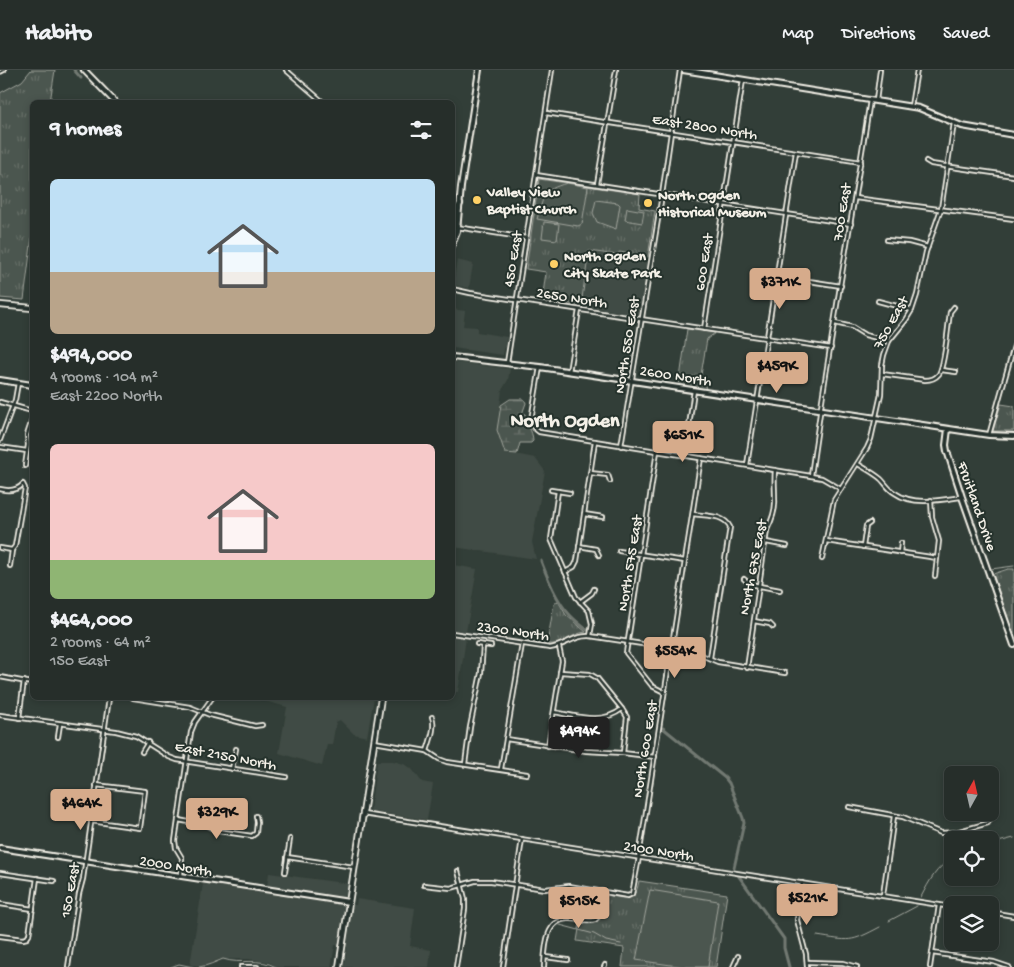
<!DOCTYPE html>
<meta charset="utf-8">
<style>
:root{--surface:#262e2a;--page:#2e3632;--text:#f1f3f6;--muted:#a4a8a8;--line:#424a47;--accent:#d6ab8b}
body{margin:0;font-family:"Gochi Hand",sans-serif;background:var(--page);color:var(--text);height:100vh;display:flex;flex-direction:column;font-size:19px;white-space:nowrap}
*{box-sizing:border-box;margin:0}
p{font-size:16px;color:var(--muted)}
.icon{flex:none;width:28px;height:28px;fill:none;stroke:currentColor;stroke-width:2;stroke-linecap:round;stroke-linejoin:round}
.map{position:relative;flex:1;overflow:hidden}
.panel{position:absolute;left:30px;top:30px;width:425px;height:600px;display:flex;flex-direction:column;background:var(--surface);border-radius:8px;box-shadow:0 2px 8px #0003,0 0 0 1px var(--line)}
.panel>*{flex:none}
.needle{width:32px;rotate:8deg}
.tools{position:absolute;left:944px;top:696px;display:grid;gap:10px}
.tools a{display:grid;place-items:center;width:55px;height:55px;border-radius:8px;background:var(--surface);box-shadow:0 2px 8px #0003,0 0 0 1px var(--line);font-size:25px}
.price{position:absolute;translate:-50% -42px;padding:0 11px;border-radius:5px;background:var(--accent);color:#111;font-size:16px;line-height:32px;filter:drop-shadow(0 1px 2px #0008)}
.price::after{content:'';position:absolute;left:50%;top:30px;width:15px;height:11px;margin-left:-8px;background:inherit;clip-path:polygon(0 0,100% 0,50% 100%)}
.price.active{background:#222;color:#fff}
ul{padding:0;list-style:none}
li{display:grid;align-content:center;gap:10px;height:265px;padding:0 20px}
li span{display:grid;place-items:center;height:155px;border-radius:8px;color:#555}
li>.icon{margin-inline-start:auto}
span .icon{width:90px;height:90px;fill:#fffc;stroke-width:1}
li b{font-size:21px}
h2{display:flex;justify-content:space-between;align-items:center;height:60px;padding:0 20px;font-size:21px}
header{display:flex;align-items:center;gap:30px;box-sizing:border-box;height:70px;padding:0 25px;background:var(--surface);border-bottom:1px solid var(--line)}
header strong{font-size:24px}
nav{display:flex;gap:28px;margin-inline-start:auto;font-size:18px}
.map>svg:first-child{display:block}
.built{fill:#404b44}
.grass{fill:url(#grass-tufts);stroke:#a0a49c}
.wetland{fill:url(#wetland-marsh);stroke:#a0a49c}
.pitch{fill:#4c564f;stroke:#a0a49c}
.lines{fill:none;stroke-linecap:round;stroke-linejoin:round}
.stream{stroke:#a6a9a1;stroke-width:1}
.canal{stroke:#727972;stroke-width:3}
.street-casing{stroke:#f4f1e8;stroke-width:6}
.secondary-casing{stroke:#f4f1e8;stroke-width:8}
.primary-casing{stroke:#f4f1e8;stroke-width:8}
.street{stroke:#26332d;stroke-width:2.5}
.secondary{stroke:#26332d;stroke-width:4}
.primary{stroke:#26332d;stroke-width:4.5}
.poi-dot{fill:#ffd166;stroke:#26332d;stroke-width:2}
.labels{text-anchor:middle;stroke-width:4;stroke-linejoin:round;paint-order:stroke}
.street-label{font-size:15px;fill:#f4f1e8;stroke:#26332d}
.poi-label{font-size:15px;font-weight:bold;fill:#f4f1e8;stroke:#26332d;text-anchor:start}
.district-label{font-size:20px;font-weight:bold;fill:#f4f1e8;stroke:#26332d}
</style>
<header>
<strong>Habito</strong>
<nav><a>Map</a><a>Directions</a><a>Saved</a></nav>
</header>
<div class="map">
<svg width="1014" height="897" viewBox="0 0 1014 897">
<defs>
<pattern id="grass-tufts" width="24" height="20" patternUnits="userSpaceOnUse" patternTransform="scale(1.25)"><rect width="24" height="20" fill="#4c564f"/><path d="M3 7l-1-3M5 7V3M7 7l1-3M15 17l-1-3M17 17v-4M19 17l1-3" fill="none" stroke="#666f68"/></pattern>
<pattern id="wetland-marsh" width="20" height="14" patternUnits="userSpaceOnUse" patternTransform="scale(1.25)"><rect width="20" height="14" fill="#4c564f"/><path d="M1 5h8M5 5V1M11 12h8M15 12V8" fill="none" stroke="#666f68"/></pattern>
</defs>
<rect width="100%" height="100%" fill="#323e38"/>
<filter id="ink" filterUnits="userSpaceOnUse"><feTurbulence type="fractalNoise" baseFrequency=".02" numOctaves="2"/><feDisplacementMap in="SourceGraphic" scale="10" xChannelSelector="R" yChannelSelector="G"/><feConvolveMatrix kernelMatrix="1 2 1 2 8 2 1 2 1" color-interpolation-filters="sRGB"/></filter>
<g filter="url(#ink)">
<g class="built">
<polygon points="589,181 617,185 618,182 648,187 639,246 581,235"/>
<polygon points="457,190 473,194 469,218 453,215"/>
<polygon points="452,239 465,241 463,256 477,257 477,262 507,267 503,285 453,278"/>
<polygon points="453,292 510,299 508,310 502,320 497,362 505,382 535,388 545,401 532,472 536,489 453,477"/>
<polygon points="453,495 477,499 466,562 453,560"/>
<polygon points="453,566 466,568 458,622 453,622"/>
<polygon points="254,628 374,628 367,667 354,664 340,650 336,652 332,675 327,675 322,696 279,683 287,637"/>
<polygon points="377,691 393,691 404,694 411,698 422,712 433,714 427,750 370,741"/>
<polygon points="269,803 351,814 348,834 356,835 357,829 415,838 410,876 431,880 429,897 344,897 347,877 335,875 331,897 277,897 269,892 248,889 220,889 203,896 190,895 203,814 266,823"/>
</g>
<g class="grass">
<polygon points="31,0 55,0 50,32 32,32 32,167 24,230 0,228 0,23 22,11"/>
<polygon points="539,109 640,124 639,138 655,141 648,187 619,182 617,185 589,181 581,235 542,231 546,202 526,199"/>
<polygon points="687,259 715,263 707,269 700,311 705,315 706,319 679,315"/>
<polygon points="1001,334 1014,336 1014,361 993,361"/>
<polygon points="1008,499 1014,499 1014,566 993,504"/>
<path d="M558,531L566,545L586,562C572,563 562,576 547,574L554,534Z"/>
<path d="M639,811L727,824L716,897H622L624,878L577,871L580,853C604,857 600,844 602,824C622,827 635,836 639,811Z"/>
</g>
<path class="wetland" d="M510,329H524L526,333L522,344H525C525,354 533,360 533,371L531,373H520L517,384L505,383L497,360L501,335Z"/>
<g class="pitch">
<path d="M567,113L588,117L582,154L578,156L537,149C545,124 541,121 567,113Z"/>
<polygon points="596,130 618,133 620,135 616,159 597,152 593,143"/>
<polygon points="627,138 644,141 642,153 625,150"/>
<polygon points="544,152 559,154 557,170 542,168"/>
<polygon points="650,820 718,831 708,897 685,897 636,890"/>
</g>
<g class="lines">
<g class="stream">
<polyline points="991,499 1014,496"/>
<polyline points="990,774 1014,768"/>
<path d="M921,827C930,810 936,798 952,788"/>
<polyline points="889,851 917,836"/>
<polyline points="560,855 594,864 606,871 621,874"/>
<path d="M817,866C850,871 850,873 880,857"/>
<polyline points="171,897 179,894 193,897"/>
<path d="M199,897C208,896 215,892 223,889C241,895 259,887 276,897"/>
</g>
<g class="canal">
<polyline points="74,0 81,8"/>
<path d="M541,491C548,509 556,530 569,544C574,550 581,555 587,560"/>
<polyline points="663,658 725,708 729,713 743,748 744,753 734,798"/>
<polyline points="738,805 784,869 784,878 789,897"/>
</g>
<defs>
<g id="street">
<polyline points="286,0 323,32"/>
<polyline points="0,2 4,0"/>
<polyline points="876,31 880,0"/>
<polyline points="911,36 917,0"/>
<polyline points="546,43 861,92"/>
<polyline points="926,91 931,94 1014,106"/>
<polyline points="536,105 851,154"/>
<polyline points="597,114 616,0"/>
<polyline points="855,128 1014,149"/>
<polyline points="457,157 526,168"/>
<polyline points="887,170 909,172 928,177"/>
<polyline points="777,206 841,216"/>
<polyline points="452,219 470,223 831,278"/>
<polyline points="878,231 912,240"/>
<polyline points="835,253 852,257 865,265 889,271"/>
<polyline points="704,259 743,10"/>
<polyline points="507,293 552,0"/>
<polyline points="540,297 531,350 534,358 539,362 811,406 822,408 841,419"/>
<polyline points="941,300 956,302"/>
<polyline points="569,302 579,240"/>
<path d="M882,304L925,310C930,310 935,309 939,304C945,294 948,256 950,242L954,237"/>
<polyline points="0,332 32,341"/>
<polyline points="989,365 1014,276"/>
<polyline points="0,370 15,330 18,313"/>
<polyline points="621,376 662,125 680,0"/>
<polyline points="0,377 27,381"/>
<polyline points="657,381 626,583 652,616 664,622"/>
<polyline points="685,385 694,320"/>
<path d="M858,394C866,399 874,403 881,409C886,414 889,420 895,423C913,436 941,430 961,427"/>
<polyline points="747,395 796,82"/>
<polyline points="25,396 28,375 27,365 32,350"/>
<polyline points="590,403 608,405 610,411"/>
<path d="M811,406C828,280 851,155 870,30"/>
<path d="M0,419C8,421 17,421 23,414L25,418L15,476L12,480L10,496"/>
<polyline points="551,420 570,423"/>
<polyline points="558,421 551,469 576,527 589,541 592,554 590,566"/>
<polyline points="931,430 932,447 939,471 935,506"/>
<polyline points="584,444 603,447"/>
<path d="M693,444C705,446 724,444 730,457L710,588"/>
<polyline points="826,471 937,488"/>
<polyline points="766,472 787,476"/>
<polyline points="579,476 596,479 599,485"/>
<polyline points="863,477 866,456 870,453"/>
<polyline points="0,478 12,480"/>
<polyline points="619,481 685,491"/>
<polyline points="900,483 901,473"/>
<polyline points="822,489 834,430 867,378 871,369 881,324 882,295 884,285 889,271 906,250 912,240 917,225 926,182 941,139 954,53"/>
<polyline points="565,502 574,497 577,491 595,371"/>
<polyline points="744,509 750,514 780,520"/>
<polyline points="580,532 592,523 594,519"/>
<polyline points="754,551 770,554 773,557"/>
<path d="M452,563L550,578C565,576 574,565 590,566L694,582L718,592L785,603"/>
<polyline points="477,574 491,576"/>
<path d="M747,598L767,460C772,450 776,440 775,429C775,418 774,410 775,400"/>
<polyline points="560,602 590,604 597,608 622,639 627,647 623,683"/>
<polyline points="0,607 32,613"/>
<polyline points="133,628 190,637 210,645 255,656 262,655"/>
<path d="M554,642C577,646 602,655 622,639"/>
<polyline points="0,645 116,661 136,666 169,687 177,690 286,707"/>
<polyline points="19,648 24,611"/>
<polyline points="58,667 60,654"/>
<polyline points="506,669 586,681 623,683 655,687"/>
<polyline points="374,672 427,681 439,689 447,692 527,704"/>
<polyline points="548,676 562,591 559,577"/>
<path d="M427,681C430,671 436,657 432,647"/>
<polyline points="142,682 148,672"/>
<polyline points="465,694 470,657 481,603 483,576"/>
<polyline points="232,699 236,679"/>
<polyline points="501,699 522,574"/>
<polyline points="849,737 903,747 941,763 956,762 988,753 993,743 990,734"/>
<polyline points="363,744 952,837"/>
<polyline points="178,750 206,755 218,761 252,766 256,763 257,752 256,746"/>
<polyline points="91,751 140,758 145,721 96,715"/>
<polyline points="213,758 220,737"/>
<polyline points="287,787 354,797"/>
<polyline points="285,802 290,769"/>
<polyline points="0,803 54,811"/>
<polyline points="181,806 182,788 176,778 175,771 191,662 195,652 212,628"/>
<polyline points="802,813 797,850 806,884 807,897"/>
<polyline points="424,815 451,818 475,811 491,811 545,819 569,816 628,826 632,824 638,793 701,388"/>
<polyline points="883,825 894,746"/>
<polyline points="0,834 33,839"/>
<polyline points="990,842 1014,846"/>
<polyline points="0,866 23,869 27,868 29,865 37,808"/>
<polyline points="932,883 994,892 1009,897"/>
<polyline points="545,887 568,890"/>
<polyline points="808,892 843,893 857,897"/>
<polyline points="68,897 79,824 83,809 109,628"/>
<polyline points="241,897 257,897"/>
<polyline points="456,897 465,839 465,829 458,801"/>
<polyline points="503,897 522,769"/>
<path d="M544,897C545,878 545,847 571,849C579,849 587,852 595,850L598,847L601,821"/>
<polyline points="604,897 605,895"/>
<polyline points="733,897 738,886"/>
<polyline points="930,897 939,835"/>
</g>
<g id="secondary">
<polyline points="84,0 115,32"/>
<polyline points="683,0 919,38 962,56 1014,65"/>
<polyline points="453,168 456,139 460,134"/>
<polyline points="452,174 457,161 461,117 479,0"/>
<polyline points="452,287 540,297 989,365 1014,366"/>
<polyline points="0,310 32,315"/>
<polyline points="948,359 946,375 947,381 962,427 1014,575"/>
<polyline points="0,778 349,832"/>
</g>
<g id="primary">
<polyline points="0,235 32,238"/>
<polyline points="339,897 381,628"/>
</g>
</defs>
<use href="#street" class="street-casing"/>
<use href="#secondary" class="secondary-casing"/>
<use href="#primary" class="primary-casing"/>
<use href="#street" class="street"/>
<use href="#secondary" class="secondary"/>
<use href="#primary" class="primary"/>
</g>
</g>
<g class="poi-dot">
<circle cx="477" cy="130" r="5"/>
<circle cx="648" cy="133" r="5"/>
<circle cx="554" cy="194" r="5"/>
</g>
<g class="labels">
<g class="street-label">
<text transform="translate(705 56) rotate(9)" y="5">East 2800 North</text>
<text transform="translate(841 142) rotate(-81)" y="5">700 East</text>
<text transform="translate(512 189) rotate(-81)" y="5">450 East</text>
<text transform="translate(703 192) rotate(-81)" y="5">600 East</text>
<text transform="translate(572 227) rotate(9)" y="5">2650 North</text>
<text transform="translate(890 252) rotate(-61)" y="5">750 East</text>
<text transform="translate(626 275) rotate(-81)" y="5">North 550 East</text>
<text transform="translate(676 305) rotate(9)" y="5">2600 North</text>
<text transform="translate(978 436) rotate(71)" y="5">Fruitland Drive</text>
<text transform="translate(629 493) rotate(-81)" y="5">North 575 East</text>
<text transform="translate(752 497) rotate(-79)" y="5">North 675 East</text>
<text transform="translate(513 560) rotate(8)" y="5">2300 North</text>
<text transform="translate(644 679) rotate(-81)" y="5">North 600 East</text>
<text transform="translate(226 685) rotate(11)" y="5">East 2150 North</text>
<text transform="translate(659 780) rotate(9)" y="5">2100 North</text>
<text transform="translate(176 795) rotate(9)" y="5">2000 North</text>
<text transform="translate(69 820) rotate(-80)" y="5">150 East</text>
</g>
<g class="poi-label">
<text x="487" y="126">Valley View<tspan x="487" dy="17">Baptist Church</tspan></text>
<text x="658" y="129">North Ogden<tspan x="658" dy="17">Historical Museum</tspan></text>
<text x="564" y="190">North Ogden<tspan x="564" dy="17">City Skate Park</tspan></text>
</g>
<g class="district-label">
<text x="565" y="356">North Ogden</text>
</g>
</g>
</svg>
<div class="tools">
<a><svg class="needle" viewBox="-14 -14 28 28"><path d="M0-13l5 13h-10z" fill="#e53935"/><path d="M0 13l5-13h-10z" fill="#a4a8a8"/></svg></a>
<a><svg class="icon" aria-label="locate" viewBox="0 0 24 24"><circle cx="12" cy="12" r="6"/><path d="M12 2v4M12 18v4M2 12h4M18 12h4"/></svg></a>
<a><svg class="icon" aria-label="layers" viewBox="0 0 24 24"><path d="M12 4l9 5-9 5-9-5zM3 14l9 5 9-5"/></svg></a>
</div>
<b class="price" style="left:780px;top:240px">$371K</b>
<b class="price" style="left:777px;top:324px">$459K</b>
<b class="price" style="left:683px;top:393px">$651K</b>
<b class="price" style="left:675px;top:609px">$554K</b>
<b class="price active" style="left:579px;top:689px">$494K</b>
<b class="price" style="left:81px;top:761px">$464K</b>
<b class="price" style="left:217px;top:770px">$329K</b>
<b class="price" style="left:807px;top:856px">$521K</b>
<b class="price" style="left:579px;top:859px">$515K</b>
<section class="panel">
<h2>9 homes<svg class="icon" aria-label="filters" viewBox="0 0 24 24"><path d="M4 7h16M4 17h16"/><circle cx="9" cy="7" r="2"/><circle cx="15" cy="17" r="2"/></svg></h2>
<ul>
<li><span style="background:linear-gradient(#bfe0f5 60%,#b9a48a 0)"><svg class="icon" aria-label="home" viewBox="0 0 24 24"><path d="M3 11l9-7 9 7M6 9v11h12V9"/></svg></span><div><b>$494,000</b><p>4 rooms · 104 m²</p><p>East 2200 North</p></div></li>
<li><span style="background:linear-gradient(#f6c9c9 75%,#8fb573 0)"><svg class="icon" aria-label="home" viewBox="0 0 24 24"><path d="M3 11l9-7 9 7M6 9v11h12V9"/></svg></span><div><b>$464,000</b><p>2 rooms · 64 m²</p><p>150 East</p></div></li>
</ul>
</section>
</div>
